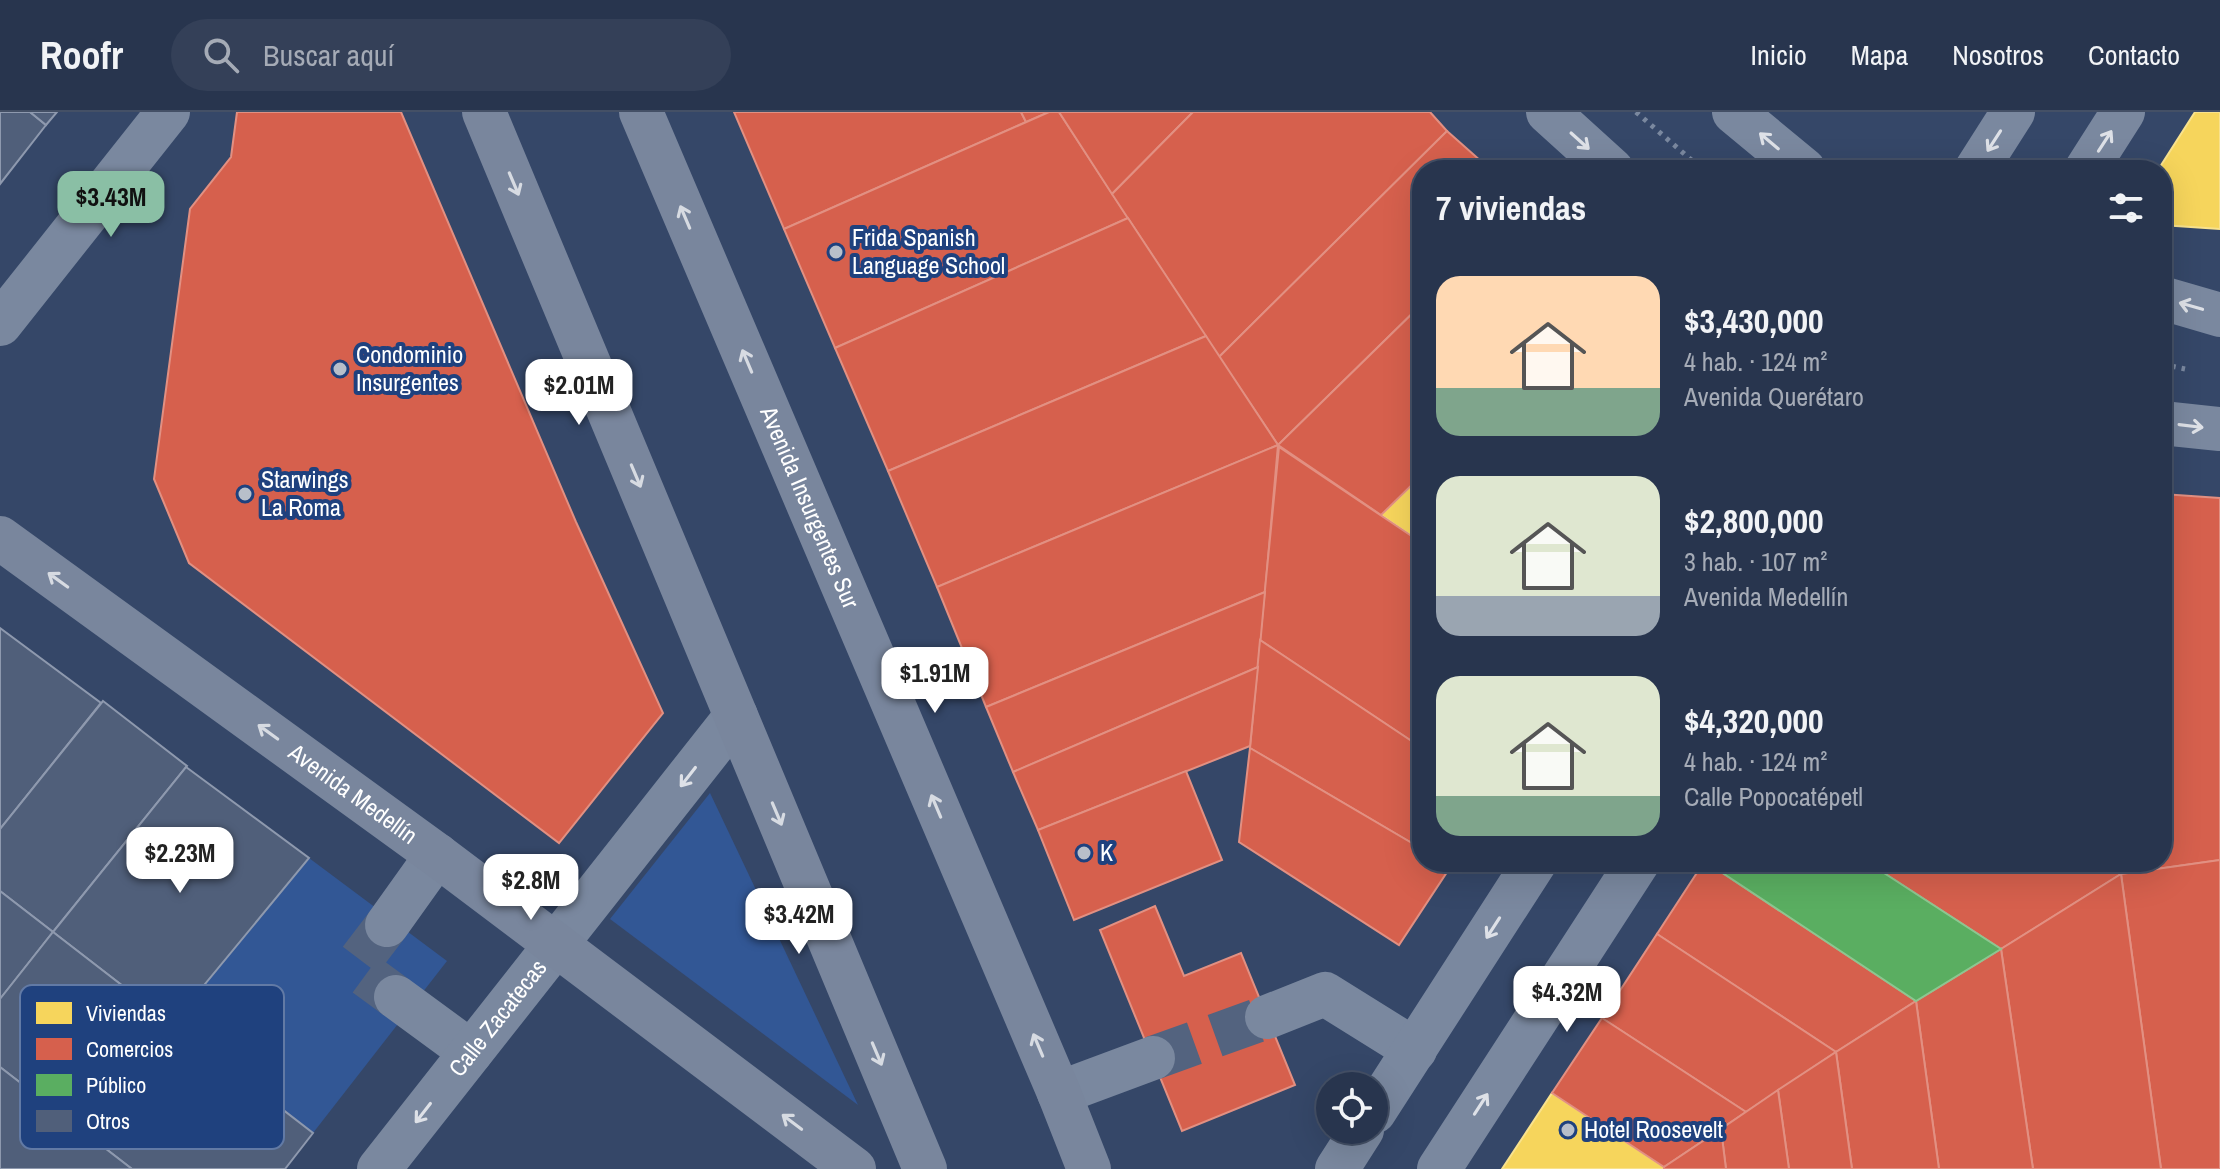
<!DOCTYPE html>
<html lang="es">
<meta charset="utf-8">
<style>
:root{--surface:#28354e;--page:#344058;--text:#f1f3f6;--muted:#a5abb6;--line:#445066;--accent:#8abfa5}
body{margin:0;font-family:"Archivo Narrow",sans-serif;background:var(--page);color:var(--text);height:100vh;display:flex;flex-direction:column;font-size:30px;white-space:nowrap}
*{box-sizing:border-box;margin:0}
p{font-size:26px;color:var(--muted)}
.icon{flex:none;width:44px;height:44px;fill:none;stroke:currentColor;stroke-width:2;stroke-linecap:round;stroke-linejoin:round}
.map{position:relative;flex:1;overflow:hidden}
.panel{position:absolute;left:1412px;top:48px;width:760px;height:712px;display:flex;flex-direction:column;background:var(--surface);border-radius:32px;box-shadow:0 8px 32px #0002,0 0 0 2px var(--line)}
.panel>*{flex:none}
.fabs{position:absolute;left:1316px;top:960px;display:grid;gap:16px}
.fabs a{display:grid;place-items:center;width:72px;height:72px;border-radius:50%;background:var(--surface);box-shadow:0 8px 32px #0002,0 0 0 2px var(--line);font-size:40px}
.price{position:absolute;translate:-50% -68px;padding:0 18px;border-radius:16px;background:#fff;color:#222;font-size:26px;line-height:52px;filter:drop-shadow(0 2px 4px #0008)}
.price::after{content:'';position:absolute;left:50%;top:48px;width:24px;height:18px;margin-left:-12px;background:inherit;clip-path:polygon(0 0,100% 0,50% 100%)}
.price.on{background:var(--accent);color:#111}
ul{padding:0;list-style:none}
li{display:flex;align-items:center;gap:24px;height:200px;padding:0 24px}
li span{display:grid;place-items:center;flex:none;width:224px;height:160px;border-radius:24px;color:#555}
li>.icon{margin-inline-start:auto}
span .icon{width:96px;height:96px;fill:#fffc;stroke-width:1}
li b{font-size:34px}
h2{display:flex;justify-content:space-between;align-items:center;height:96px;padding:0 24px;font-size:34px}
header{display:flex;align-items:center;gap:48px;box-sizing:border-box;height:112px;padding:0 40px;background:var(--surface);border-bottom:2px solid var(--line)}
header strong{font-size:38px}
nav{display:flex;gap:44px;margin-inline-start:auto;font-size:28px}
.search{width:560px;height:72px;background:var(--page);display:flex;align-items:center;gap:20px;box-sizing:border-box;padding:0 28px;border-radius:44px;color:var(--muted);font-size:30px}
.map>svg:first-child{display:block}
.green{fill:#325795}
.homes{fill:#f6d55c;stroke:#f9e28d;stroke-width:2}
.shops{fill:#d6604d;stroke:#e29082;stroke-width:2}
.public{fill:#5aae61;stroke:#8cc690;stroke-width:2}
.building{fill:#505f7a;stroke:#8e99ae;stroke-width:2}
.lines{fill:none;stroke-linecap:round;stroke-linejoin:round}
.minor-tunnel{stroke:#53637f;stroke-width:44;stroke-dasharray:44 22;stroke-linecap:butt}
.path{stroke:#7a889f;stroke-width:5;stroke-dasharray:4 6;stroke-linecap:butt}
.minor{stroke:#7a889f;stroke-width:44}
.major{stroke:#79869d;stroke-width:44}
.oneway{stroke:#dee1e7}
.oneway2{stroke:#d7dbe2}
.poi-dot{fill:#b8bfca;stroke:#1f417e;stroke-width:3}
.labels{text-anchor:middle;stroke-width:8;stroke-linejoin:round;paint-order:stroke}
.poi-label{font-size:24px;fill:#fff;stroke:#1f417e;text-anchor:start}
.street-label{font-size:24px;fill:#fff;stroke:#1f417e}
.key{fill:#1f417e;stroke:#627aa5;stroke-width:2}
.key-label{font-size:22px;fill:#fff}
</style>
<header>
<strong>Roofr</strong>
<div class="search"><svg class="icon" aria-label="search" viewBox="0 0 24 24"><circle cx="10" cy="10" r="6"/><path d="M15 15l6 6"/></svg>Buscar aquí</div>
<nav><a>Inicio</a><a>Mapa</a><a>Nosotros</a><a>Contacto</a></nav>
</header>
<div class="map">
<svg width="2220" height="1057" viewBox="0 0 2220 1057">
<rect width="100%" height="100%" fill="#354768"/>
<g class="green">
<polygon points="710,681 858,993 610,807"/>
<polygon points="309,746 447,849 313,1021 172,912"/>
</g>
<g class="homes">
<polygon points="2195,0 2220,0 2220,117 2162,113 2162,58 2158,58"/>
<polygon points="1422,363 1422,431 1381,403"/>
<polygon points="1552,981 1664,1055 1664,1057 1502,1057"/>
</g>
<g class="shops">
<polygon points="237,0 401,0 576,410 663,601 559,731 189,451 154,367 190,97 231,45"/>
<polygon points="734,0 1021,0 1026,10 784,117"/>
<polygon points="1021,0 1049,0 1026,10"/>
<polygon points="1049,0 1059,0 1128,106 835,236 784,117"/>
<polygon points="1059,0 1193,0 1112,82"/>
<polygon points="1193,0 1430,0 1447,19 1219,245 1112,82"/>
<polygon points="1447,19 1491,58 1422,58 1422,192 1278,333 1219,245"/>
<polygon points="1128,106 1206,224 888,359 835,236"/>
<polygon points="1422,192 1422,363 1381,403 1278,333"/>
<polygon points="1206,224 1278,333 937,475 888,359"/>
<polygon points="1278,333 1265,480 986,595 937,475"/>
<polygon points="1279,335 1422,431 1422,636 1260,528"/>
<polygon points="2162,382 2220,386 2220,748 2121,762 2102,750 2162,750"/>
<polygon points="1265,480 1258,555 1013,660 986,595"/>
<polygon points="1260,528 1422,636 1422,737 1250,636"/>
<polygon points="1258,555 1250,634 1038,718 1013,660"/>
<polygon points="1250,636 1422,737 1422,750 1444,750 1451,754 1399,833 1239,730"/>
<polygon points="1186,659 1222,748 1074,808 1038,718"/>
<polygon points="2220,748 2220,1057 2161,1057 2121,762"/>
<polygon points="1704,750 1706,750 1916,889 1836,940 1657,822"/>
<polygon points="1867,750 2102,750 2121,762 2001,837"/>
<polygon points="2121,762 2161,1057 2033,1057 2001,837"/>
<polygon points="1155,794 1184,864 1241,841 1295,973 1182,1019 1100,818"/>
<polygon points="1657,822 1836,940 1746,1000 1602,906"/>
<polygon points="2001,837 2033,1057 1939,1057 1916,889"/>
<polygon points="1916,889 1939,1057 1852,1057 1836,940"/>
<polygon points="1602,906 1746,1000 1664,1055 1552,981"/>
<polygon points="1836,940 1852,1057 1789,1057 1778,978"/>
<polygon points="1778,978 1789,1057 1726,1057 1721,1017"/>
<polygon points="1721,1017 1726,1057 1664,1057 1664,1055"/>
</g>
<polygon class="public" points="1706,750 1867,750 2001,837 1916,889"/>
<g class="building">
<polygon points="0,0 30,0 46,13 0,72"/>
<polygon points="30,0 57,0 46,13"/>
<polygon points="0,516 101,591 0,717"/>
<polygon points="103,589 187,654 53,820 0,779 0,717"/>
<polygon points="186,655 309,746 172,912 53,820"/>
<polygon points="0,779 53,820 0,887"/>
<polygon points="53,820 313,1021 285,1057 132,1057 0,955 0,887"/>
<polygon points="0,955 132,1057 0,1057"/>
</g>
<g class="lines">
<g class="minor-tunnel">
<polyline points="387,813 355,855 396,885"/>
<polyline points="1153,946 1267,905"/>
</g>
<g class="path">
<polyline points="1636,0 1703,58"/>
<polyline points="2162,252 2185,257"/>
</g>
<g class="minor">
<polyline points="1548,0 1612,58"/>
<polyline points="1734,0 1804,58"/>
<polyline points="1976,58 2013,0"/>
<polyline points="2086,58 2123,0"/>
<polyline points="2162,186 2220,203"/>
<polyline points="0,212 168,0"/>
<polyline points="2162,311 2220,317"/>
<polyline points="387,813 437,743"/>
<polyline points="396,885 471,940"/>
<polyline points="1267,905 1325,882 1415,938"/>
<polyline points="1059,981 1153,946"/>
<polyline points="1374,1000 1535,750"/>
<path id="s1" d="M379,1057L736,604"/>
<polyline points="1337,1057 1362,1018"/>
<polyline points="1439,1057 1638,750"/>
</g>
<g class="major">
<polyline points="484,0 925,1057"/>
<path id="s2" d="M641,0L1059,981L1089,1057"/>
<path id="s3" d="M0,426L437,743L854,1057"/>
</g>
</g>
<defs><path id="oneway-shaft" d="M-6 0H5M1.5-3L5.5 0L1.5 3" fill="none" stroke-width="1.6" stroke-linecap="round" stroke-linejoin="round" transform="scale(2)"/></defs>
<g class="oneway">
<use href="#oneway-shaft" transform="translate(1580 29) rotate(42)"/>
<use href="#oneway-shaft" transform="translate(1769 29) rotate(-140)"/>
<use href="#oneway-shaft" transform="translate(1994 29) rotate(123)"/>
<use href="#oneway-shaft" transform="translate(2105 29) rotate(-57)"/>
<use href="#oneway-shaft" transform="translate(2191 194) rotate(-164)"/>
<use href="#oneway-shaft" transform="translate(2191 314) rotate(7)"/>
<use href="#oneway-shaft" transform="translate(688 665) rotate(128)"/>
<use href="#oneway-shaft" transform="translate(1493 816) rotate(123)"/>
<use href="#oneway-shaft" transform="translate(1481 992) rotate(-57)"/>
<use href="#oneway-shaft" transform="translate(423 1001) rotate(128)"/>
</g>
<g class="oneway2">
<use href="#oneway-shaft" transform="translate(514 72) rotate(67)"/>
<use href="#oneway-shaft" transform="translate(685 105) rotate(-113)"/>
<use href="#oneway-shaft" transform="translate(747 249) rotate(-113)"/>
<use href="#oneway-shaft" transform="translate(636 364) rotate(67)"/>
<use href="#oneway-shaft" transform="translate(58 468) rotate(-144)"/>
<use href="#oneway-shaft" transform="translate(268 620) rotate(-144)"/>
<use href="#oneway-shaft" transform="translate(936 694) rotate(-113)"/>
<use href="#oneway-shaft" transform="translate(777 702) rotate(67)"/>
<use href="#oneway-shaft" transform="translate(1038 933) rotate(-113)"/>
<use href="#oneway-shaft" transform="translate(877 942) rotate(67)"/>
<use href="#oneway-shaft" transform="translate(792 1010) rotate(-143)"/>
</g>
<g class="poi-dot">
<circle cx="836" cy="140" r="8"/>
<circle cx="340" cy="257" r="8"/>
<circle cx="245" cy="382" r="8"/>
<circle cx="1084" cy="741" r="8"/>
<circle cx="1568" cy="1018" r="8"/>
</g>
<g class="labels">
<g class="poi-label">
<text x="852" y="134">Frida Spanish<tspan x="852" dy="28">Language School</tspan></text>
<text x="356" y="251">Condominio<tspan x="356" dy="28">Insurgentes</tspan></text>
<text x="261" y="376">Starwings<tspan x="261" dy="28">La Roma</tspan></text>
<text x="1100" y="749">K</text>
<text x="1584" y="1026">Hotel Roosevelt</text>
</g>
<g class="street-label">
<text dy="8" stroke="none"><textPath href="#s2" startOffset="430">Avenida Insurgentes Sur</textPath></text>
<text dy="8" stroke="none"><textPath href="#s3" startOffset="436">Avenida Medellín</textPath></text>
<text dy="8" stroke="none"><textPath href="#s1" startOffset="192">Calle Zacatecas</textPath></text>
</g>
</g>
<rect x="20" y="873" width="264" height="164" rx="12" class="key"/>
<rect x="36" y="890" width="36" height="22" fill="#f6d55c"/>
<rect x="36" y="926" width="36" height="22" fill="#d6604d"/>
<rect x="36" y="962" width="36" height="22" fill="#5aae61"/>
<rect x="36" y="998" width="36" height="22" fill="#505f7a"/>
<g class="key-label">
<text x="86" y="909">Viviendas</text>
<text x="86" y="945">Comercios</text>
<text x="86" y="981">Público</text>
<text x="86" y="1017">Otros</text>
</g>
</svg>
<div class="fabs">
<a><svg class="icon" aria-label="locate" viewBox="0 0 24 24"><circle cx="12" cy="12" r="6"/><path d="M12 2v4M12 18v4M2 12h4M18 12h4"/></svg></a>
</div>
<b class="price on" style="left:111px;top:127px">$3.43M</b>
<b class="price" style="left:579px;top:315px">$2.01M</b>
<b class="price" style="left:935px;top:603px">$1.91M</b>
<b class="price" style="left:180px;top:783px">$2.23M</b>
<b class="price" style="left:531px;top:810px">$2.8M</b>
<b class="price" style="left:799px;top:844px">$3.42M</b>
<b class="price" style="left:1567px;top:922px">$4.32M</b>
<section class="panel">
<h2>7 viviendas<svg class="icon" aria-label="filters" viewBox="0 0 24 24"><path d="M4 7h16M4 17h16"/><circle cx="9" cy="7" r="2"/><circle cx="15" cy="17" r="2"/></svg></h2>
<ul>
<li><span style="background:linear-gradient(#ffd9b3 70%,#7fa58c 0)"><svg class="icon" aria-label="home" viewBox="0 0 24 24"><path d="M3 11l9-7 9 7M6 9v11h12V9"/></svg></span><div><b>$3,430,000</b><p>4 hab. · 124 m²</p><p>Avenida Querétaro</p></div></li>
<li><span style="background:linear-gradient(#dfe7d0 75%,#9aa5b1 0)"><svg class="icon" aria-label="home" viewBox="0 0 24 24"><path d="M3 11l9-7 9 7M6 9v11h12V9"/></svg></span><div><b>$2,800,000</b><p>3 hab. · 107 m²</p><p>Avenida Medellín</p></div></li>
<li><span style="background:linear-gradient(#dfe7d0 75%,#7fa58c 0)"><svg class="icon" aria-label="home" viewBox="0 0 24 24"><path d="M3 11l9-7 9 7M6 9v11h12V9"/></svg></span><div><b>$4,320,000</b><p>4 hab. · 124 m²</p><p>Calle Popocatépetl</p></div></li>
</ul>
</section>
</div>
